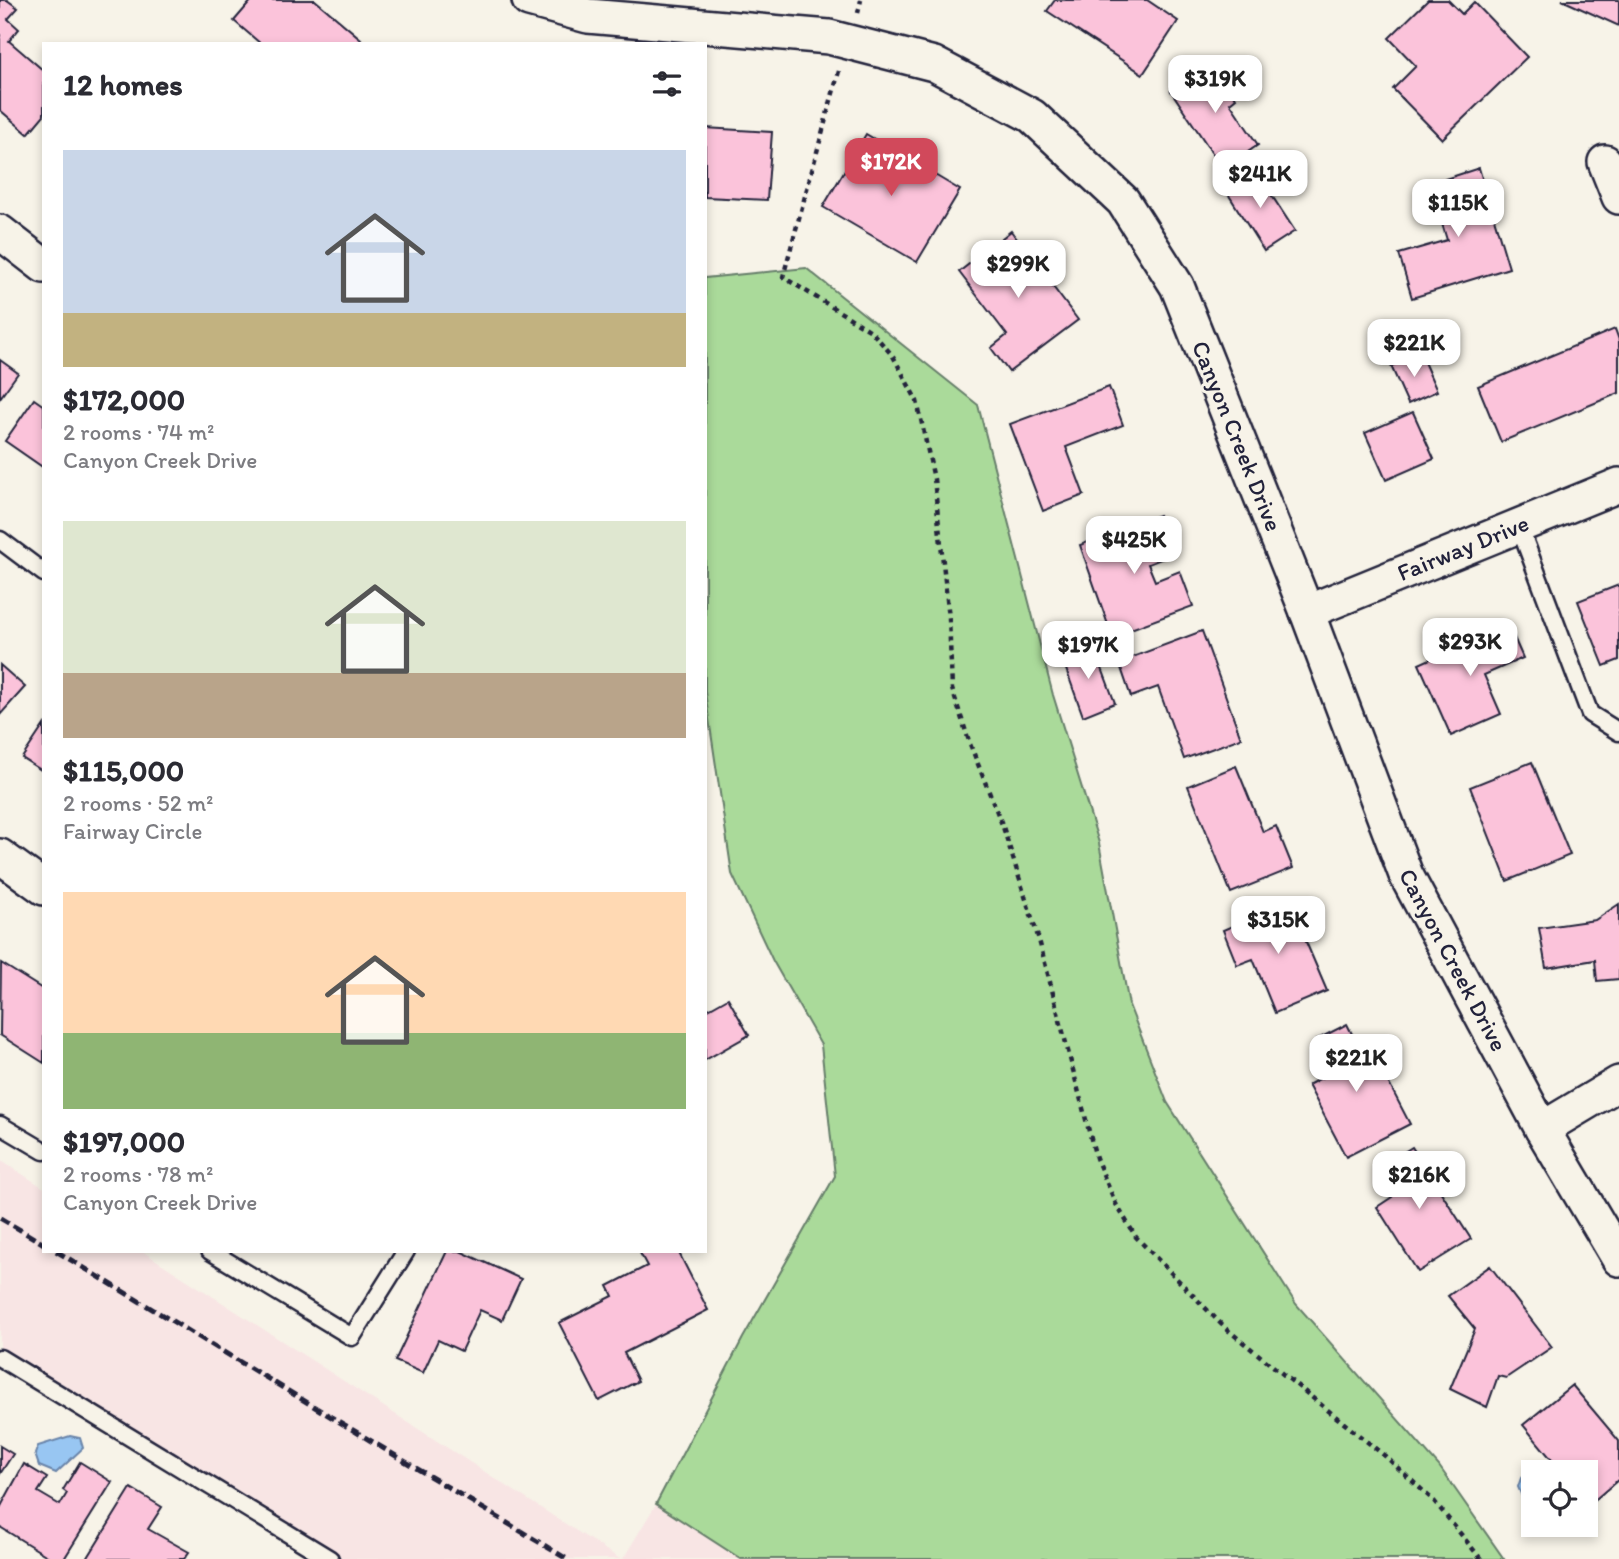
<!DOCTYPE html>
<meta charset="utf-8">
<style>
:root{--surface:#fff;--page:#f2f2f3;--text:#2b2b33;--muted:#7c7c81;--accent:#d1495b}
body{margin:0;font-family:Itim,sans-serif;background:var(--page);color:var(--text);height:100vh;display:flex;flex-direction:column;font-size:26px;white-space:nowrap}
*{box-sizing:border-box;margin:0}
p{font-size:23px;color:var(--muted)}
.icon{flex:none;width:38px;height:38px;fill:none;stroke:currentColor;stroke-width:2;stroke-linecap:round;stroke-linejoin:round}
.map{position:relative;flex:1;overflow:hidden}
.sheet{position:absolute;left:42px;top:42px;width:665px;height:1211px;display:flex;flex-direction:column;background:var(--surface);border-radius:0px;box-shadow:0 4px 10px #0003}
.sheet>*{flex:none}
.buttons{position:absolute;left:1521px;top:1460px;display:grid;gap:14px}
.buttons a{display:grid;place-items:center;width:77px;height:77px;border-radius:0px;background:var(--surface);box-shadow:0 4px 10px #0003;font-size:35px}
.price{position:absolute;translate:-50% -60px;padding:0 16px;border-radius:14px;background:#fff;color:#222;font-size:23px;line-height:46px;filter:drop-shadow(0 2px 4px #0008)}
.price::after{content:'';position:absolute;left:50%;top:42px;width:21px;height:16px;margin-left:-10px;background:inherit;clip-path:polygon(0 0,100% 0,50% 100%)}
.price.current{background:var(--accent);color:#fff}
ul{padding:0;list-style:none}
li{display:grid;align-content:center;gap:14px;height:371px;padding:0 21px}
li span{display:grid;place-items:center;height:217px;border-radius:0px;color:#555}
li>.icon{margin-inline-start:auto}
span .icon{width:126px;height:126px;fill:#fffc;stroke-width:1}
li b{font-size:30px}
h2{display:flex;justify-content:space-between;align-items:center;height:84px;padding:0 21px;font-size:30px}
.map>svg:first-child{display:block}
.built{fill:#f8e5e4}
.green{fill:#aada9a;stroke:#667e6a;stroke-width:2}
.water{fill:#98c6f2;stroke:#6984a9;stroke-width:2}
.building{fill:#fbc3da;stroke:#22223b;stroke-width:2}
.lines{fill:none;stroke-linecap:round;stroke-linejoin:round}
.service-casing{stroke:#22223b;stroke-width:21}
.minor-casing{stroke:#22223b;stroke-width:38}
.path{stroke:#22223b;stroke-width:4.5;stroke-dasharray:5 5;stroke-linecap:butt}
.service{stroke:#f7f3e8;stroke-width:16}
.minor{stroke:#f7f3e8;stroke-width:33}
.rail{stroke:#22223b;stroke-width:5;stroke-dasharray:10 5;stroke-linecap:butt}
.labels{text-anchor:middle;stroke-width:6;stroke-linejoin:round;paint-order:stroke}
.street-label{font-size:24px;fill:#22223b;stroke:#f7f3e8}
</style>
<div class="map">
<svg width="1619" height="1559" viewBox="0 0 1619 1559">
<rect width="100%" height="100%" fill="#f7f3e8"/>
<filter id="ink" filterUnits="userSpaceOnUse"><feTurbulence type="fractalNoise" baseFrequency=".0143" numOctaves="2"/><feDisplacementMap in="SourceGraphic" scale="14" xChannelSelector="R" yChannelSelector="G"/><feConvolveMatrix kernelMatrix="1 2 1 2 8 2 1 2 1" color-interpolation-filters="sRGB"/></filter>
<g filter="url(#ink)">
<g class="built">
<polygon points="0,1160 44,1188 44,1251 142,1251 620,1559 344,1559 0,1352"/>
<polygon points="656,1504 741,1559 623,1559"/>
</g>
<polygon class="green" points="806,268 978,405 1053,695 1099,843 1129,1005 1167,1102 1296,1304 1439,1466 1504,1559 741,1559 656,1504 743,1338 835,1176 821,1045 773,961 732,874 705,692 705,278"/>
<g class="water">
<polygon points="70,1436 80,1438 83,1448 56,1473 39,1466 35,1454 38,1446"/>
<polygon points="1529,1475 1533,1477 1533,1509 1524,1501 1518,1487 1521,1478"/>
</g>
<g class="building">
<polygon points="0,0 7,0 18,8 8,19 19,29 9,41 44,71 44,115 28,134 0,110"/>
<polygon points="252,0 315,0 361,39 357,44 261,44 234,21"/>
<polygon points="1055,0 1147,0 1178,21 1143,74 1047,11"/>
<polygon points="1428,0 1448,0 1462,14 1474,2 1527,57 1442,139 1393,89 1416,66 1389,38"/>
<polygon points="1562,0 1619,0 1619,26"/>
<polygon points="1212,62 1236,98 1230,103 1258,145 1223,169 1171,91"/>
<polygon points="705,128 772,132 767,200 705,197"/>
<polygon points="866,134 960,190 917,262 823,207"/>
<polygon points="1479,168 1509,268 1412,298 1399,254 1447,240 1430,184"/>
<polygon points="1255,170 1295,231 1264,251 1225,189"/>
<polygon points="1011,231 1078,320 1009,372 991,348 1007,335 959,272"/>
<polygon points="1615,329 1619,340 1619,393 1501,442 1478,386"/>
<polygon points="1420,353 1437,391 1408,404 1391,366"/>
<polygon points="0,360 18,373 0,398"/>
<polygon points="1109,387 1123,425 1066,447 1084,495 1043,511 1010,424"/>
<polygon points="34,399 44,406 44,468 5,441"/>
<polygon points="1413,412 1434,459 1386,480 1365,433"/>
<polygon points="1159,515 1171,555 1148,564 1155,581 1180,571 1193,606 1112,636 1080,545"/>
<polygon points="1619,585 1619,660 1604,666 1578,601"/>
<polygon points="1508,624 1523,658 1484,675 1501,714 1451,736 1419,664"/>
<polygon points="1202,631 1241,738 1184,759 1158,687 1131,697 1119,662"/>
<polygon points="1094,647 1115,703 1083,716 1062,658"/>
<polygon points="0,665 25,687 0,715"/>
<polygon points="44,725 44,772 22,758"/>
<polygon points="1532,762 1570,855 1507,881 1470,787"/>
<polygon points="1236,766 1263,832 1276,826 1293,868 1231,893 1188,786"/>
<polygon points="1289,902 1327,991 1275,1013 1253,959 1237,965 1223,930"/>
<polygon points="1619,904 1619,979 1597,981 1595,960 1546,968 1539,928 1595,920"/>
<polygon points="1,963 44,990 44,1063 0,1035"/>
<polygon points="728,998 749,1035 705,1060 705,1011"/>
<polygon points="1347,1024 1363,1056 1372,1051 1410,1124 1346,1157 1308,1085 1332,1072 1316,1040"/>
<polygon points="1412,1147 1471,1239 1418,1272 1377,1207 1392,1197 1375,1170"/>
<polygon points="447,1251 460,1251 521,1279 502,1320 480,1310 461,1351 438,1340 423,1373 395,1361"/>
<polygon points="643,1251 678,1251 708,1310 624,1353 638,1381 599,1401 559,1323 613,1296 608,1286 647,1266 640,1253"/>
<polygon points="1490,1266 1552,1347 1506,1378 1498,1376 1487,1407 1450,1389 1475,1329 1448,1296"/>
<polygon points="1572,1385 1619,1441 1619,1479 1590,1504 1586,1499 1586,1472 1562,1472 1523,1425"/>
<polygon points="0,1446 13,1454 0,1474"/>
<polygon points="80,1462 112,1482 64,1559 52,1559 0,1527 0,1508 24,1464 47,1478 38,1492 60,1505 67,1493 63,1490"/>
<polygon points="131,1488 162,1507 148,1529 189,1552 184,1559 87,1559"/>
</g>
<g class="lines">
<defs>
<g id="service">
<polyline points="1519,526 1590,714 1619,732"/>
<polyline points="0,540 44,573"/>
<polyline points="0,1125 44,1151"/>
<polyline points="210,1251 352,1337 406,1251"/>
<polyline points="0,1358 330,1559"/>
</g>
<g id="minor">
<polyline points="529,0 588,16 829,37 934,64 1032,116 1123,201 1177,286 1307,612 1406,875 1542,1129 1619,1259"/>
<polyline points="1605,162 1619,197"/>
<polyline points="0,232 44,266"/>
<polyline points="1307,612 1619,485"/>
<polyline points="0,856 44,888"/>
<polyline points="1542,1129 1619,1083"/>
</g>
</defs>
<use href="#service" class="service-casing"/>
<use href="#minor" class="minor-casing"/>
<g class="path">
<polyline points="858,13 861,0"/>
<polyline points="839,71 783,277 871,331 893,356 917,401 934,479 949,618 952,689 970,744 1003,827 1039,940 1096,1158 1116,1204 1136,1237 1224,1327 1385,1456 1434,1501 1481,1559"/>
</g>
<use href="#service" class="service"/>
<use href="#minor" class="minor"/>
<g class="rail">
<polyline points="0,1218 44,1244"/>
<polyline points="56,1251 567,1559"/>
</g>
</g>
</g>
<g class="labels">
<g class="street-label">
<text transform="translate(1237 436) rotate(68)" y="8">Canyon Creek Drive</text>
<text transform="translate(1463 548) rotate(-22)" y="8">Fairway Drive</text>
<text transform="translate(1453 960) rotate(62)" y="8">Canyon Creek Drive</text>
</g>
</g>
</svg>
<div class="buttons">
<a><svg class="icon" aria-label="locate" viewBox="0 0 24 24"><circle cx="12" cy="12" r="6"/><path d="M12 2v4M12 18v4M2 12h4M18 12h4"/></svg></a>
</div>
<b class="price" style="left:1215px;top:115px">$319K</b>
<b class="price current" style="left:891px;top:198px">$172K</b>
<b class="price" style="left:1260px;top:210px">$241K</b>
<b class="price" style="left:1458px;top:239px">$115K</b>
<b class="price" style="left:1018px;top:300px">$299K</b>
<b class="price" style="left:1414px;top:379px">$221K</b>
<b class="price" style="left:1134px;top:576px">$425K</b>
<b class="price" style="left:1470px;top:678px">$293K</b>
<b class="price" style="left:1088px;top:681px">$197K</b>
<b class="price" style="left:1278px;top:956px">$315K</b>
<b class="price" style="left:1356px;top:1094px">$221K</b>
<b class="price" style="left:1419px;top:1211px">$216K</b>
<section class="sheet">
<h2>12 homes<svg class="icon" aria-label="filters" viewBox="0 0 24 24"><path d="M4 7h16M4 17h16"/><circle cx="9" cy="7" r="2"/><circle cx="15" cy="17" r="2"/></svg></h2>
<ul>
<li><span style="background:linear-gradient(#c9d6e8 75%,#c2b280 0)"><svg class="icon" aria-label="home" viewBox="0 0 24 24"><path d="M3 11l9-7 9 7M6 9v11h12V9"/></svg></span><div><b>$172,000</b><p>2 rooms · 74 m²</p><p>Canyon Creek Drive</p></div></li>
<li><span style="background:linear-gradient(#dfe7d0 70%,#b9a48a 0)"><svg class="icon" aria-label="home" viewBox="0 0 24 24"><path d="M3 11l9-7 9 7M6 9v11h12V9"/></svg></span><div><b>$115,000</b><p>2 rooms · 52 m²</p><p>Fairway Circle</p></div></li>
<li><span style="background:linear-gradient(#ffd9b3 65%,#8fb573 0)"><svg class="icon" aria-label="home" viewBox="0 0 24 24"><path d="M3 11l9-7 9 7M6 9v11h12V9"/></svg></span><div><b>$197,000</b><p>2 rooms · 78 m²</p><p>Canyon Creek Drive</p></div></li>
</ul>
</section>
</div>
